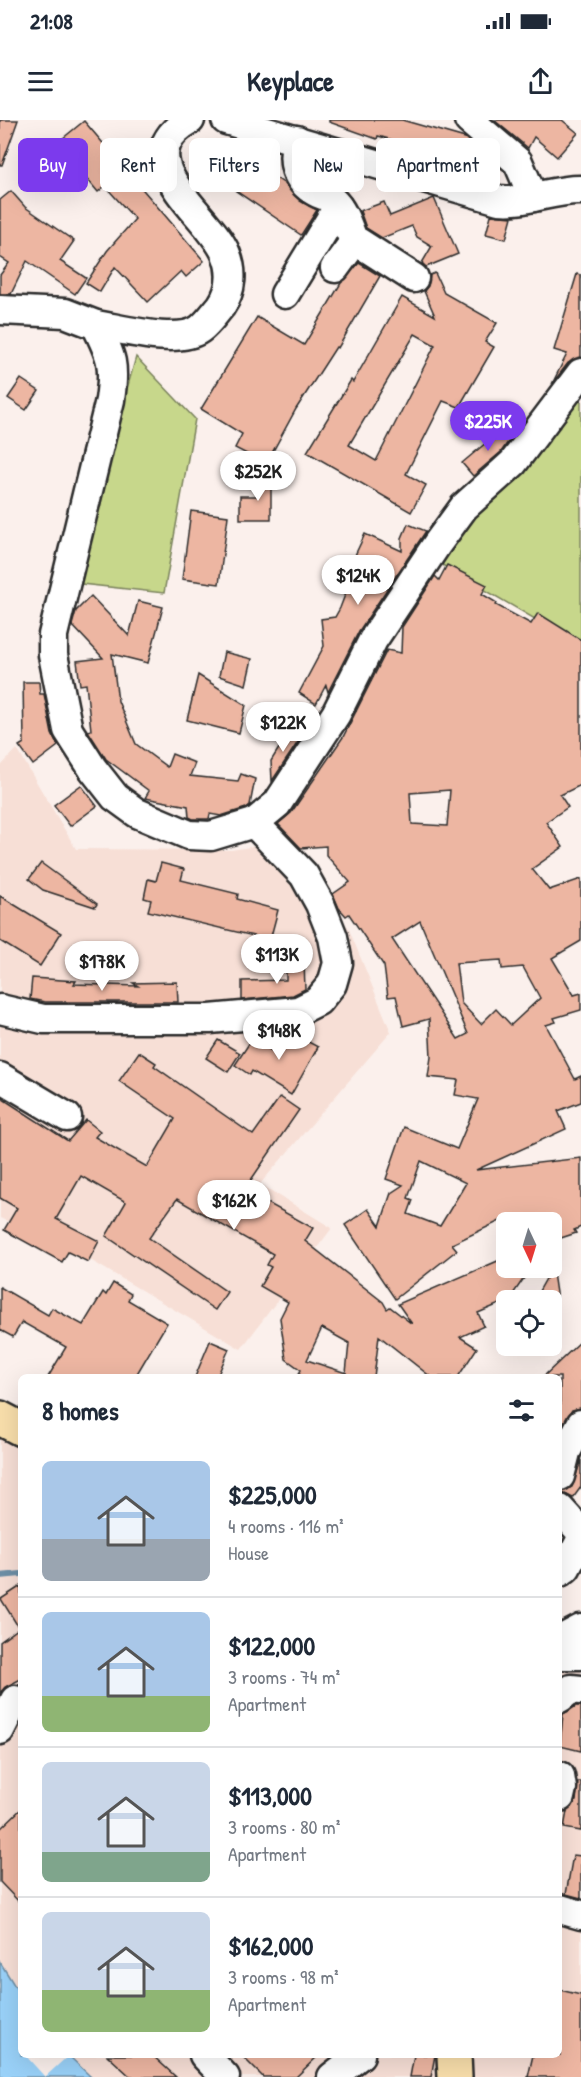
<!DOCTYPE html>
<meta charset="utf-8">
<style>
:root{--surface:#fff;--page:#f6f6f7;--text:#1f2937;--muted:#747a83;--line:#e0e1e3;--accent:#7c3aed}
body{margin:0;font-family:"Patrick Hand",sans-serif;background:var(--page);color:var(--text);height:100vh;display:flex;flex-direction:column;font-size:22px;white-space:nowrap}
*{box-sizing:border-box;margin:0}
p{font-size:20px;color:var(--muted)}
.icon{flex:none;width:33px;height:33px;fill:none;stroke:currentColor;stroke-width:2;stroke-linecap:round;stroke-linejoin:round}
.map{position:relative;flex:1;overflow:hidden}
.sheet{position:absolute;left:18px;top:1254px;width:544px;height:684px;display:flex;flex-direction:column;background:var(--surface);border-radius:9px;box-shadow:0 6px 24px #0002}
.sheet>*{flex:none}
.top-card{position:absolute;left:18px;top:18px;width:546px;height:54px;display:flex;gap:12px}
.needle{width:39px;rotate:176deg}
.tools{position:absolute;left:496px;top:1092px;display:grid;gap:12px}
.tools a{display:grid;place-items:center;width:66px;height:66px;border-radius:9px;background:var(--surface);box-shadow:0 6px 24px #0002;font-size:30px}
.price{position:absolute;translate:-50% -51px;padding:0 14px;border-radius:21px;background:#fff;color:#222;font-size:20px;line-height:39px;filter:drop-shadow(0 2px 3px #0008)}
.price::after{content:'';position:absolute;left:50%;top:36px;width:18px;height:14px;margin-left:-9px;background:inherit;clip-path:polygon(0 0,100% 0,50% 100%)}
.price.selected{background:var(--accent);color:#fff}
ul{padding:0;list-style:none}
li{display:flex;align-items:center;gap:18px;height:150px;padding:0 24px}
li+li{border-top:2px solid var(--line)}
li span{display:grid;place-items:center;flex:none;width:168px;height:120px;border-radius:9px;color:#555}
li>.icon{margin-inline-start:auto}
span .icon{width:72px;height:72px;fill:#fffc;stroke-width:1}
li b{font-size:26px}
h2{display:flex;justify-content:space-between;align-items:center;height:72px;padding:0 24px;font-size:26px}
.pill{padding:0 21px;border-radius:9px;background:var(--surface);box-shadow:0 6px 24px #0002;font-size:21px;line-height:54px}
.pill.selected{background:var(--accent);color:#fff}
.status{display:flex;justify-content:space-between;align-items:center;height:42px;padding:0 30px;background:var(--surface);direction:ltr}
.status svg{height:16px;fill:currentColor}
header{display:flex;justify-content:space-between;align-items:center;height:78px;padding:0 24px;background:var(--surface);font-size:27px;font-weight:700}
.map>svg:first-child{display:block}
.built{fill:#f7dfd6}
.green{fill:#c7d78b;stroke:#79815b;stroke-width:1.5}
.water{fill:#99d1f8;stroke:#6d8fa6;stroke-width:1.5}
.pier{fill:#fbf0ec}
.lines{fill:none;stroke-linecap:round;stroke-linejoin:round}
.stream{stroke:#6d8fa6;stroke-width:6}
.building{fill:#edb6a2;stroke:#2b2b2b;stroke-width:1.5;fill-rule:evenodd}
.minor-casing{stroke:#2b2b2b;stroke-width:33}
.highway-casing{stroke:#2b2b2b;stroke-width:38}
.minor{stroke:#fff;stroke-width:28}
.highway{stroke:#f8deab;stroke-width:33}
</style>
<div class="status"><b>21:08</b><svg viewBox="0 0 49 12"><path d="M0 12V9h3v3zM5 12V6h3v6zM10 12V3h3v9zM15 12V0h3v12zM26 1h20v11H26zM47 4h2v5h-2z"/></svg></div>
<header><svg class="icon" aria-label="menu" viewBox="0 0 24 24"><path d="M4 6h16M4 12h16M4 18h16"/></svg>Keyplace<svg class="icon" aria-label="share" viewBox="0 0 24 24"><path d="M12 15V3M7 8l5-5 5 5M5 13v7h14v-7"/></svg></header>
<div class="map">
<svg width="581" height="1957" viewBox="0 0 581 1957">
<rect width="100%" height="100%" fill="#fbf0ec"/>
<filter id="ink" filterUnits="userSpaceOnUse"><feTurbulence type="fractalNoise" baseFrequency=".0167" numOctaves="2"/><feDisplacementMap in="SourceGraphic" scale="12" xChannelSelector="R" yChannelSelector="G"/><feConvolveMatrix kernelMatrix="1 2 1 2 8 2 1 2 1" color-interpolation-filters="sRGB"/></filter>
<g filter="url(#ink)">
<g class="built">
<polygon points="17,629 76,729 231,730 275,723 348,807 391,912 260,1064 332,1108 241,1229 80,1134 0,1098 0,647"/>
<polygon points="0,1284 21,1294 21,1876 0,1842"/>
<polygon points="581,1526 581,1957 91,1957 68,1935 560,1935 560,1535"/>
</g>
<g class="green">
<polygon points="136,237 195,299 164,473 72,463"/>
<polygon points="581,256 581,526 439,443"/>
</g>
<polygon class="water" points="0,1842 21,1876 21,1935 68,1935 91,1957 0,1957"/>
<polygon class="pier" points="25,1935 69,1935 45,1957"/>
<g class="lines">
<polyline class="stream" points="0,1456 21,1454"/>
</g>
<g class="building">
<polygon points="0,0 18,0 2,45 0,45"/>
<polygon points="329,0 402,0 465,18 498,49 378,16 377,19 329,2"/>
<polygon points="494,0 562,0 578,13 557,37 534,17 528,28"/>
<polygon points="84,1 204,141 186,157 181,151 148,182 115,147 100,172 86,163 107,131 135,99 105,66 98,72 57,23"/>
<polygon points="255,44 285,64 300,81 317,90 301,115 236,71"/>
<polygon points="11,71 25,87 74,121 60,141 86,158 75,174 27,141 11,174 0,174 0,155 9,143 0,137 0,80"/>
<polygon points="434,78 458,134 426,147 422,143 432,126 417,117 412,106 382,118 366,108 360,91 384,82 390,96"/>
<polygon points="491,95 512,97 506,119 486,114"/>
<polygon points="359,143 380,156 338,228 336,227 296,289 266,344 235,328 242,314 201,289 257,197 304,225 341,163"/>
<path d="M435,153L444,173L497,203L485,222L494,227L459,287L443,281L406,354L426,365L411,392L307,332L351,260L353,262L402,177L435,196L424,171L428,166L430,155ZM415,214L435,225L376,341L349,325Z"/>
<polygon points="577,154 581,155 581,237 568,243 552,264 567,234 554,230"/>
<polygon points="21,259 39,271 26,290 8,278"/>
<polygon points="506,306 513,315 501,332 473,356 462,343"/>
<polygon points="271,342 271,399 240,399 240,376 257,376"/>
<polygon points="191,391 228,396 219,464 182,459"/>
<polygon points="408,404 426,411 359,511 328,572 326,565 316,584 299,573 324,526 321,499 335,497 340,488 356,446 353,444 356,433 365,414 402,431 402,418"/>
<path d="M447,445L487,465L482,474L497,483L496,485L531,504L538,493L581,520V665L560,675L568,687L546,702L563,727L532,749L549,770L581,759V821L552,838L574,875L581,873V890L554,898L556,902L546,905L575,959L581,956V982L558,991L566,1009L476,1050L581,1038V1107L574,1110L576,1113L552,1121V1102H505L504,1099L452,1124L457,1130L395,1179L345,1105L368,1089L380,1106L391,1073L403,1065L386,1059L404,1007L457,1029L478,979L455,975L458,960L428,957L431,937L429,899L403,906L396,876L388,877L384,846L349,794L346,796L339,788L333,774L350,762L326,735V726L301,728L278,704L291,693L343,617L387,530L401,533L402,507L435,456L439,460ZM450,670L447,706L412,704L410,673ZM420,801L468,914L458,919L392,819ZM501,840L502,849L523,847L540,878L511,905L496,889L481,904L461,883L456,843ZM421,1041L466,1063L440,1106L408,1094L413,1080L408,1078Z"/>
<polygon points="91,476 129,516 138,481 163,487 148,543 112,534 118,581 136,624 167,647 172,634 195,643 190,656 238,661 241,654 255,659 250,685 246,688 221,696 210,694 209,699 193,699 189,697 188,686 145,678 149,671 106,639 88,611 91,610 86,564 80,565 77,541 103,538 72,505 76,491"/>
<polygon points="224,532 252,539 246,565 219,556"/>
<polygon points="198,555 246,585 239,613 187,600"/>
<polygon points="23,562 39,562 40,574 44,574 52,614 58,626 33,645 19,626 24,623"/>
<polygon points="289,612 300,619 272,661 271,641"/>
<polygon points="81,665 97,686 70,706 54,685"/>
<polygon points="41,743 97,784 95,787 43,770 29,759"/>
<polygon points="161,743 184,749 181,760 238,774 237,779 278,790 270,820 148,791 151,780 144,778 148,759 156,761"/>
<polygon points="0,776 61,813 40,846 0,821"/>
<polygon points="286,843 304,843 305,869 293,875 242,880 242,861 286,860"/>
<polygon points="32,858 76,861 74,864 138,866 133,863 177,862 178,882 45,882 30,879"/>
<polygon points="284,909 318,927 291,975 252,951 250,955 235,945 252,919 272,931"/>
<polygon points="218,920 240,933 228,952 206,938"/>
<path d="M139,932L156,943L154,946L253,1015L280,977L299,990L244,1070L313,1108L305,1121L383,1182L387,1189L390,1187L412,1204L398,1184L507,1137V1148H531L509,1180L478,1193L484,1206L460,1217L477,1228L458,1257H431L379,1216L374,1257H297L301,1250L286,1239L280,1198L288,1182L260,1166L271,1147L267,1145L273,1134L177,1079L149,1118L227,1172L215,1190L106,1116L126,1082L81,1056L56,1099L99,1121L88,1142L68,1132L62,1142L4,1110L17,1088L0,1078V977L68,1021L86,1000L100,1011L95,1017L147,1047L175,999L119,961ZM322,1208L349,1223L346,1253L307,1240Z"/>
<polygon points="552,1146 557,1180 534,1180 552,1148"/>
<polygon points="113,1163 131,1174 128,1180 167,1203 135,1257 48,1257 66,1227 22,1202 13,1217 0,1210 0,1167 48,1195 52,1188 83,1205 103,1172 106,1175"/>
<polygon points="210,1221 229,1229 217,1257 195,1257"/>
<polygon points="581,1221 581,1288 572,1290 560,1309 560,1257 543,1257"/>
<polygon points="581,1340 581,1367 573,1378 560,1372 572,1367"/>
<polygon points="21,1466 21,1559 5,1567 0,1573 0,1522 19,1508 1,1479"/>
<polygon points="576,1586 581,1586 581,1631 560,1626 563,1594"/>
<polygon points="578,1662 581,1662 581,1711 564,1708 567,1691 576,1681"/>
<polygon points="21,1689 21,1784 0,1762 0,1709"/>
<polygon points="573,1735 581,1736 581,1778 566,1774"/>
<polygon points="560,1870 581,1875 581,1957 528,1957 533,1935 560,1935"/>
<polygon points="107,1935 152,1935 176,1957 131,1957"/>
<polygon points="241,1935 319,1935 296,1957 263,1957"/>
<polygon points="414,1935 435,1935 431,1957 410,1957"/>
</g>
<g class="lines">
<defs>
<g id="minor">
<path d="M226,0L499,80C527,83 553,69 581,70"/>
<polyline points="469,0 518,42 533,77"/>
<path d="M297,20C291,41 295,61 316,72C321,75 328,76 332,80C344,91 348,107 354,122H358L414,158"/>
<polyline points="335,148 354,122"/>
<polyline points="285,174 338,87"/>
<path d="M0,190L65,193L96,205C112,237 115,245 110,280L53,515V535L68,610L93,649L115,677L137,693L189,715L211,716L254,703L277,684L336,594L373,520L437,424L464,387L513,343L581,253"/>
<path d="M96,205C122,209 178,225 200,209C208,203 214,194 221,186C232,170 233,151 226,134C210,94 121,40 190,0"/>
<polyline points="0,889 43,899 210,899 298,891 318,881 332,864 338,843 333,817 320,784 304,755 254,703"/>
<polyline points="0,957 67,997"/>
<polyline points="560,1356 566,1332 581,1304"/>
<polyline points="560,1389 581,1412"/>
<polyline points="560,1452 566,1448 581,1420"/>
<polyline points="560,1520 581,1509"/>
<polyline points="560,1535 581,1535"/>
<polyline points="560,1578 571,1569 581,1570"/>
<polyline points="0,1610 15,1580"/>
<polyline points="560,1656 562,1668 560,1677"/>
<polyline points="560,1789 581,1795"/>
<polyline points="204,1935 225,1957"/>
<polyline points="332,1957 360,1935"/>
</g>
<g id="highway">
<polyline points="0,1298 21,1309"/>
<polyline points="454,1935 455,1957"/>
</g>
</defs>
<use href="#minor" class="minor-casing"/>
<use href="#highway" class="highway-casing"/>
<use href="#minor" class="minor"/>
<use href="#highway" class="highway"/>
</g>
</g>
</svg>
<div class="tools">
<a><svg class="needle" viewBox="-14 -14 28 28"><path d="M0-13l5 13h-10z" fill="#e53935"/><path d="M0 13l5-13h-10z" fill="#747a83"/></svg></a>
<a><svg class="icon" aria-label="locate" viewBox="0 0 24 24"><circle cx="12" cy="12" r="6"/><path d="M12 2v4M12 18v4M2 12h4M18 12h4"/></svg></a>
</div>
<b class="price selected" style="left:488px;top:332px">$225K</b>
<b class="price" style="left:258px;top:382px">$252K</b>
<b class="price" style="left:358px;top:486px">$124K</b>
<b class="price" style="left:283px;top:633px">$122K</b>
<b class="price" style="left:277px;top:865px">$113K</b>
<b class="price" style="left:102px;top:872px">$178K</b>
<b class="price" style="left:279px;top:941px">$148K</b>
<b class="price" style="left:234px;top:1111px">$162K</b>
<div class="top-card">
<a class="pill selected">Buy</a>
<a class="pill">Rent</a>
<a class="pill">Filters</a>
<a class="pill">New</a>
<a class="pill">Apartment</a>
</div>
<section class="sheet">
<h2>8 homes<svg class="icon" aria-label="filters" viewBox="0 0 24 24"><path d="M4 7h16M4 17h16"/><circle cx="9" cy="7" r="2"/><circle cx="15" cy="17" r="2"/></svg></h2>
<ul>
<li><span style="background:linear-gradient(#a9c7e8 65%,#9aa5b1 0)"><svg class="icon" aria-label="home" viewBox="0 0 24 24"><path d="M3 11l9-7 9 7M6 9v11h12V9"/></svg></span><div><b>$225,000</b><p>4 rooms · 116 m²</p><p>House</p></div></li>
<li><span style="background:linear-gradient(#a9c7e8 70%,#8fb573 0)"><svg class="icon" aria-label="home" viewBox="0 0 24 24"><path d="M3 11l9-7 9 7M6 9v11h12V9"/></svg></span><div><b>$122,000</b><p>3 rooms · 74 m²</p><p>Apartment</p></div></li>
<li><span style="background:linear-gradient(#c9d6e8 75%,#7fa58c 0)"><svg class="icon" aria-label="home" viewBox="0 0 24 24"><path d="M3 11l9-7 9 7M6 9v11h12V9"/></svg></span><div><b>$113,000</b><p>3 rooms · 80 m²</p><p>Apartment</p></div></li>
<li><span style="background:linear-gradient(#c9d6e8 65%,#8fb573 0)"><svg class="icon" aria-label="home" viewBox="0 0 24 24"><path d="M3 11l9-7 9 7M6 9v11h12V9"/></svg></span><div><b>$162,000</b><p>3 rooms · 98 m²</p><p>Apartment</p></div></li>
</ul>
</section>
</div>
